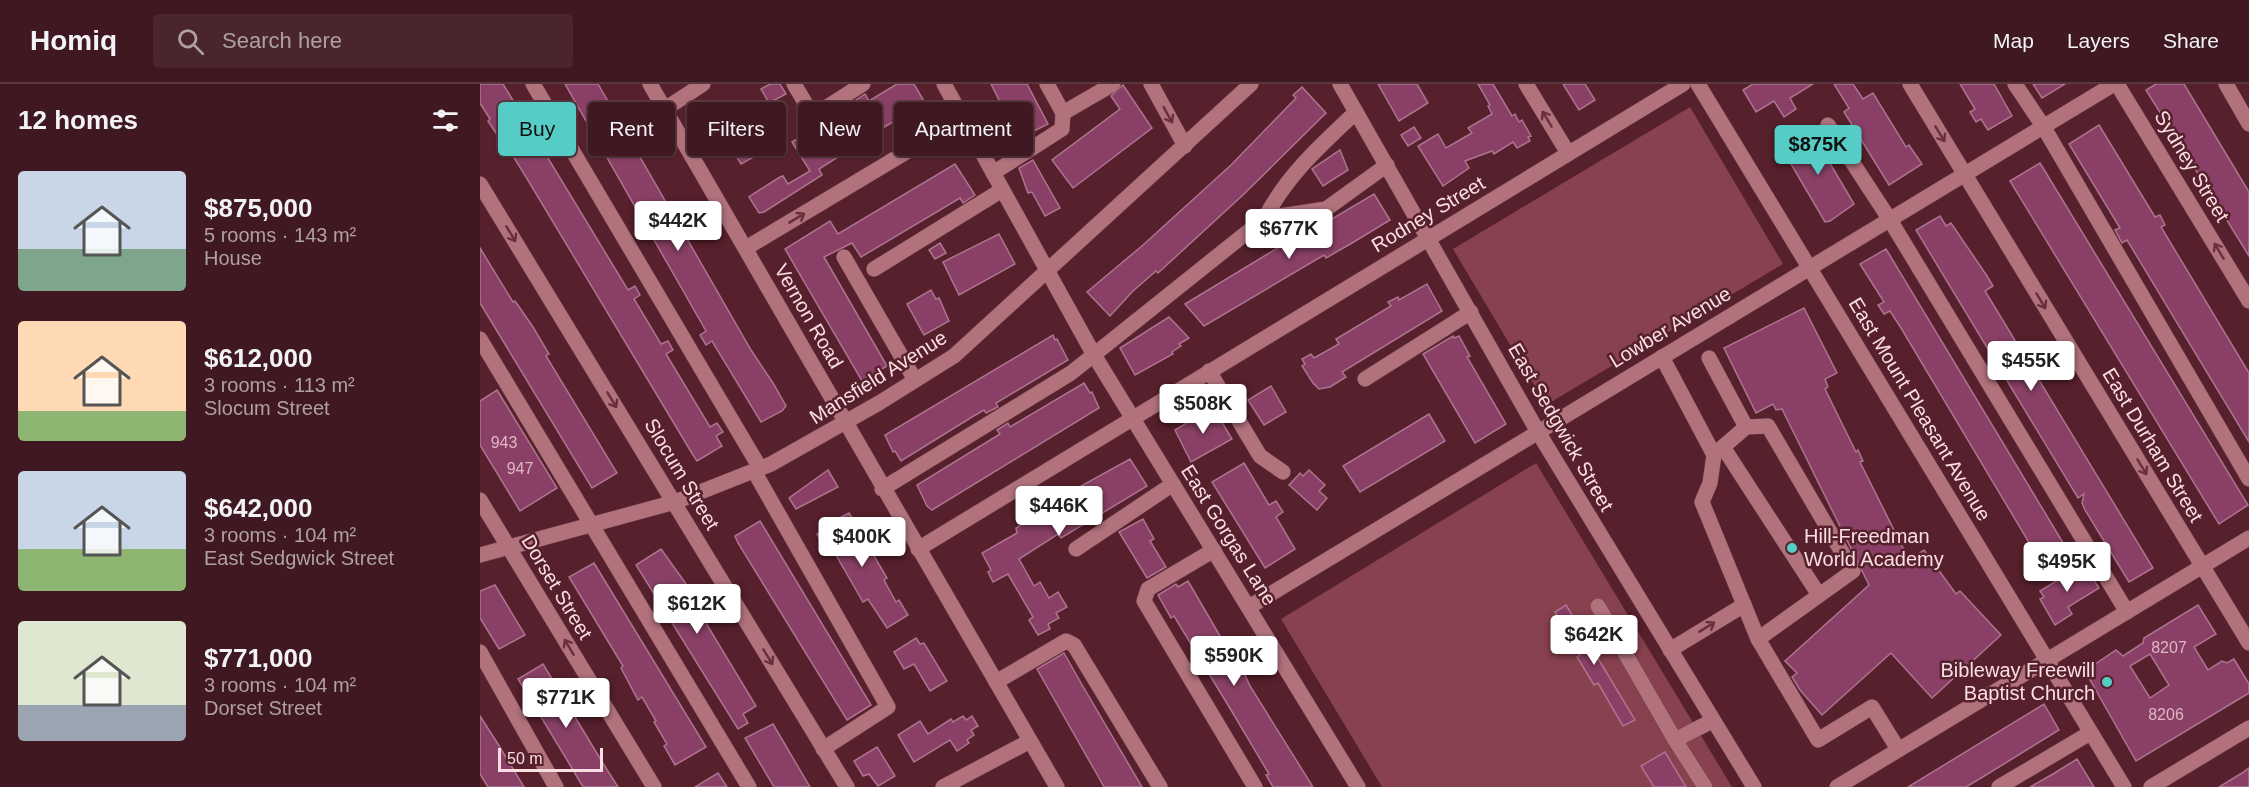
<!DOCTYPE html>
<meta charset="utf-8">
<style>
:root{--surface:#401821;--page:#4b252e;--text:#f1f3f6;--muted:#aea0a5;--line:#59373f;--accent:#55cdc6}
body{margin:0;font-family:Arial,sans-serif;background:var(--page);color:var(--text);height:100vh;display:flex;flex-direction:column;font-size:22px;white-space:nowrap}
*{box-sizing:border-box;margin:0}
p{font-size:20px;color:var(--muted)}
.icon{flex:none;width:33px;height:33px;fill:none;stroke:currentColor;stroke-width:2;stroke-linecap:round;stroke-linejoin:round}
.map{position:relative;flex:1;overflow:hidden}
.details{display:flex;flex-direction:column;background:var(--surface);width:480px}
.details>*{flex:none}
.banner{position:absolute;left:18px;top:18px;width:570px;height:54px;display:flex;gap:12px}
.scale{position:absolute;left:18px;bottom:15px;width:105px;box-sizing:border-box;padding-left:6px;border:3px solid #fbdee2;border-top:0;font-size:16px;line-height:21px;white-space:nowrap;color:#fbdee2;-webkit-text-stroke:4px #56202c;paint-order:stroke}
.price{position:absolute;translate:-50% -51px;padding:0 14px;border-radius:6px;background:#fff;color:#222;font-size:20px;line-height:39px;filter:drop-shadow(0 2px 3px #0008)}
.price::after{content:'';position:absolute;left:50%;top:36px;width:18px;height:14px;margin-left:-9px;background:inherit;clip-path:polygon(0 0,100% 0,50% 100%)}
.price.selected{background:var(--accent);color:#111}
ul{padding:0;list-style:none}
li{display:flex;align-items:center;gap:18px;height:150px;padding:0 18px}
li span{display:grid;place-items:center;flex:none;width:168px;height:120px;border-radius:6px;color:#555}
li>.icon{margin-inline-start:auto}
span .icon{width:72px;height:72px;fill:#fffc;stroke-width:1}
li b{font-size:26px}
h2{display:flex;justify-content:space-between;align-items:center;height:72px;padding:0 18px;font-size:26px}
.chip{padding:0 21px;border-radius:6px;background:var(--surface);box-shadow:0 2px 4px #0004,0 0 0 2px var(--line);font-size:21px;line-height:54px}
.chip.selected{background:var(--accent);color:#111}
header{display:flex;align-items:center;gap:36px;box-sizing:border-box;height:84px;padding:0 30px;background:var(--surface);border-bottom:2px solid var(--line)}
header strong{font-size:28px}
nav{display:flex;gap:33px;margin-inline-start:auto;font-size:21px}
.search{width:420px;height:54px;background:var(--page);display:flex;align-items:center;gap:15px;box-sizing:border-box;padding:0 21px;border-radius:6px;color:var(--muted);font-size:22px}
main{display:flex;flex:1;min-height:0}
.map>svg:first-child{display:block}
.green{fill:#88414e}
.building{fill:#8a4066;stroke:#ad748f;stroke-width:1.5;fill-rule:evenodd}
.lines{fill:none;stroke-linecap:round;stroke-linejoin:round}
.minor-casing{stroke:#6b3d4a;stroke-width:16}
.minor{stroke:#b1727c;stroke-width:15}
.oneway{stroke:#68303c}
.poi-dot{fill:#55cdc6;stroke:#56202c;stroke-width:2}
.labels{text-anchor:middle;stroke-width:5;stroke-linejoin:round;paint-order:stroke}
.number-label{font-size:16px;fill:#dfb6c3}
.street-label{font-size:20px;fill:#fbdee2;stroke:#56202c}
.poi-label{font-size:20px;fill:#fbdee2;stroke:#56202c;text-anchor:start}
</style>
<header>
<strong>Homiq</strong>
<div class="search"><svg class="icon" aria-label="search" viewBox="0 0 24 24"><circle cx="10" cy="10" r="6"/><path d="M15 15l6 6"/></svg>Search here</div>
<nav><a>Map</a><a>Layers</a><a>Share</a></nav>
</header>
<main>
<section class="details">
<h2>12 homes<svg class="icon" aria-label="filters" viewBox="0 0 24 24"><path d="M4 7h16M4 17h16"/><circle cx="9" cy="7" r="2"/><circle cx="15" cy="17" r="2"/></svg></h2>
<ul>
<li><span style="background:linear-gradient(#c9d6e8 65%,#7fa58c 0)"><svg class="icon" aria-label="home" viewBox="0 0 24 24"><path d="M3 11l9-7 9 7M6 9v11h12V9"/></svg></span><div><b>$875,000</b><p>5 rooms · 143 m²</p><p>House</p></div></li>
<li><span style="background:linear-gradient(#ffd9b3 75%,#8fb573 0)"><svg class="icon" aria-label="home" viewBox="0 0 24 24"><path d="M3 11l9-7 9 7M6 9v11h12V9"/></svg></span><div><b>$612,000</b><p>3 rooms · 113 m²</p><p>Slocum Street</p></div></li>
<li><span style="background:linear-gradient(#c9d6e8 65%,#8fb573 0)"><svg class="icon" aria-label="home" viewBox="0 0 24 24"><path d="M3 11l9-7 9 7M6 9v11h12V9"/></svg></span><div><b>$642,000</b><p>3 rooms · 104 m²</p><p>East Sedgwick Street</p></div></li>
<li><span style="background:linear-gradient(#dfe7d0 70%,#9aa5b1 0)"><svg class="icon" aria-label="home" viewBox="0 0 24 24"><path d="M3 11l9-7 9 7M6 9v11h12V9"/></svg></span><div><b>$771,000</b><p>3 rooms · 104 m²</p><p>Dorset Street</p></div></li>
</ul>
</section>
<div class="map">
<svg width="1769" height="703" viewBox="0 0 1769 703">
<rect width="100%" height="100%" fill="#56202c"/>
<g class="green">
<polygon points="1210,23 1303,180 1066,321 973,165"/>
<polygon points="1056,379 1252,703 902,703 801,535"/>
</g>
<g class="building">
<polygon points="0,0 23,0 148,206 155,202 160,211 154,215 181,260 188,257 193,266 186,270 230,343 237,339 243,348 236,352 242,362 217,377 213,371 46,93 18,48 16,49 8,37 10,35 0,19"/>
<polygon points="85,0 118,0 271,266 293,299 306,322 302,327 281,338 232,257 226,261 220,251 226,247"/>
<polygon points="290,0 300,0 306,10 289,19 281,5"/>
<polygon points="417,0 434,0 445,19 357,71 358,73 339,85 342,91 284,128 279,129 269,113 273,110 300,93 303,92 308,100 330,87 312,58 337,43 340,47 380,23 376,16 385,10 389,17"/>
<polygon points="511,0 547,0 568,40 552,48 549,44 537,52"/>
<polygon points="898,0 937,0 948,19 919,37"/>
<polygon points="998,0 1013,0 1032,32 1035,30 1039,38 1042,36 1051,52 1048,53 1050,57 1037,64 1033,58 1014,70 1012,67 985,77 989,84 963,102 938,62 958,50 966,64 992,49 988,44 1012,30 1008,22 1010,21"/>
<polygon points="1083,0 1105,0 1115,16 1099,26"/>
<polygon points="1273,0 1333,0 1310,14 1316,25 1304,33 1294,17 1276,28 1263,6"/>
<polygon points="1354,0 1373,0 1383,15 1393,9 1426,63 1429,61 1442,80 1409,101 1364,28 1369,24"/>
<polygon points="1480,0 1514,0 1532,32 1508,46 1501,35 1496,38 1490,28 1495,25"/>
<polygon points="1553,0 1585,0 1562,14"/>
<polygon points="1676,0 1704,0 1769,108 1769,172 1666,6"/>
<polygon points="643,1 672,44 593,104 572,76 640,25 631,12"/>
<polygon points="822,3 846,29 764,110 678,189 676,187 653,207 630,232 607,208 663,161 751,81 816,14 813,11"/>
<polygon points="259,25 277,54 281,52 288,65 261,80 237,41"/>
<polygon points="1619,41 1675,133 1680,131 1685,141 1681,143 1769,289 1769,358 1647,156 1642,159 1635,146 1640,144 1589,60"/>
<polygon points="934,43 941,54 928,62 921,51"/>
<polygon points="1326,47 1331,47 1374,120 1350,137 1345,138 1301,63"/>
<polygon points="860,66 868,86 843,102 832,85"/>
<polygon points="553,76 580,124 565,132 552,108 548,109 539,84"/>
<polygon points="1560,79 1768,421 1739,440 1530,97"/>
<polygon points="475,80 495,111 483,119 480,114 381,173 372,159 344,173 407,282 382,297 305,165 350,137 358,150"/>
<polygon points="894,110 910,136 872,159 846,174 844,171 724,242 705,220 819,151 820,154"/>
<polygon points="1460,132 1466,142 1471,139 1507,192 1513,202 1505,207 1673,484 1649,498 1605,426 1602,419 1604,410 1598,414 1436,146"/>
<polygon points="519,150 535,180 479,211 463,178"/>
<polygon points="460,159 466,169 455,175 449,166"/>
<polygon points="0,164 33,218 35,217 53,243 69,270 66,272 137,389 112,404 0,219"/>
<polygon points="1406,165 1585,462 1560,477 1421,244 1410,227 1404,230 1398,221 1404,218 1380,180"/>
<polygon points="947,200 962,227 862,288 866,293 850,303 839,305 833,299 822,282 825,280 822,275 831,270 834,274 859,260 856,255 911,222 908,218 918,213 919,216"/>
<polygon points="451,206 456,215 459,214 469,237 444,251 427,220"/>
<polygon points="1324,224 1357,289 1345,295 1348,303 1345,305 1376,368 1378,366 1383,377 1380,378 1429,476 1444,466 1476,510 1480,507 1521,551 1452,614 1411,569 1342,631 1320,606 1312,593 1317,589 1305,577 1389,501 1302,325 1296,326 1293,320 1276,329 1244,264"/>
<polygon points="689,233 709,254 699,260 701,262 692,268 693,270 655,291 640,264"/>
<polygon points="573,251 575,256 577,255 588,276 516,319 518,323 506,329 504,326 492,333 421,377 415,367 413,368 405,351"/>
<polygon points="973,252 974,254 979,252 990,272 987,273 1026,340 995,359 943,270"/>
<polygon points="604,299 610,309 612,308 619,324 452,426 447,422 437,401 520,350 517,346 528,339 530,343"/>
<polygon points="791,302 806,328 784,341 768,316"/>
<polygon points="17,306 77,404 40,427 0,361 0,317"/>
<polygon points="733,323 752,355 711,378 695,346"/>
<polygon points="949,330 965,357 880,408 863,382"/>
<polygon points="650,375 667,402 581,454 578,450 539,475 554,502 560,498 569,514 578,508 587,523 576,529 579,534 568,540 570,545 558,551 549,536 553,533 528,490 513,498 508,488 511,486 502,469 537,449 536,444 602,404 601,402"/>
<polygon points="764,379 789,421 796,417 803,428 796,433 815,465 785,484 732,398"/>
<polygon points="348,386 358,403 316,425 309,414"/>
<polygon points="829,386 845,401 839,407 847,414 837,426 809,401 820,389 823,392"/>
<polygon points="369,429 407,494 404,496 416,518 419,516 428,531 407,544 388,515 383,518 349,459 344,462 337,450 344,446 344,442"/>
<polygon points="663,435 674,455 670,457 686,483 667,494 639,448"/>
<polygon points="280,437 391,621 367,636 258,459 255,452"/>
<polygon points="181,465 209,504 206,506 276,622 263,630 268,639 258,645 156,481"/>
<polygon points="114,479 226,663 195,681 184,662 187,660 174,638 176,637 162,613 158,616 141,584 143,582 89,493"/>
<polygon points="1604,480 1619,504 1588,523 1592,530 1575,541 1560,515 1564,513 1560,507"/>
<polygon points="708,497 758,583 763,580 769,589 765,591 770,602 833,703 793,703 786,691 789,690 751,626 694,532 691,534 678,511 696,500 698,503"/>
<polygon points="15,501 45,551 19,565 0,534 0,507"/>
<polygon points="1086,521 1155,636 1143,642 1118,599 1114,601 1097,573 1100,571 1075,528"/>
<path d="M1718,521L1736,550L1714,563L1728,586L1742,577L1747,579L1754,575L1769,600V609L1656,677L1605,587L1636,566L1643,572L1663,559L1664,554ZM1670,570L1689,601L1670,614L1650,582Z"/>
<polygon points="436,554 440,560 444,559 467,597 450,607 434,580 424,585 414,568"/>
<polygon points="584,569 601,599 662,703 624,703 619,694 557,585"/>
<polygon points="63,580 121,676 138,703 103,703 90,681 38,595"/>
<polygon points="1564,620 1579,646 1501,694 1486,703 1428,703"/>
<polygon points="0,632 18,660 44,703 8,703 0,690"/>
<polygon points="483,632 486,636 492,632 498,642 491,646 494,651 487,656 489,659 477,667 470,656 434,678 418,651 440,637 448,650 471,635 473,638"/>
<polygon points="293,640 310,669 330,703 294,703 265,654"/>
<polygon points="397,663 415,692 398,702 389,690 383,692 374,677"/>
<polygon points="1185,668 1206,703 1174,703 1161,682"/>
<polygon points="1597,675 1614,703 1550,703 1573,690"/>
<polygon points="1769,684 1769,703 1739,703 1762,689"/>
<polygon points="238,689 247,703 215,703"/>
</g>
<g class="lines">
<defs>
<g id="minor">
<polyline points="53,0 280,384"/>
<polyline points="170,0 577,703"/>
<polyline points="314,0 333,32 383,0"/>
<polyline points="464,0 614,271 878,703"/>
<polyline points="567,0 583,29 633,0"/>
<polyline points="671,0 705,62"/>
<polyline points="860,0 1058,348 1274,703"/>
<polyline points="1046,0 1088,69"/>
<polyline points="1218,0 1644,703"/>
<polyline points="1430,0 1769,559"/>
<polyline points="1535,0 1563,42 1769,395"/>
<polyline points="1637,0 1769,217"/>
<polyline points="1746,0 1769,40"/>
<polyline points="185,25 223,0"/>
<polyline points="1348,41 1410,136 1647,528"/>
<polyline points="513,89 582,45 583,29"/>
<polyline points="0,100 367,703"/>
<path d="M785,134C807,91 841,61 876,28"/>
<polyline points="266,164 483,34"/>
<polyline points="364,173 435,296"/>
<polyline points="394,185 522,106"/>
<polyline points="0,255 269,703"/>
<polyline points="1182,273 1234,371 1230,399 1222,418 1278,555 1338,656 1392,623 1418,665"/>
<polyline points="1229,274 1266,343 1236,369"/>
<polyline points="729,287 780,372 803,388"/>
<polyline points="885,295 991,228"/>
<polyline points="1266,343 1288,342 1373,487 1278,555"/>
<polyline points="1243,363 1339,511"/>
<polyline points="274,387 408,623 343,665"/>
<polyline points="402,405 591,289 785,134 846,125 907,81"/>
<polyline points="0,416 174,703"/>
<polyline points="438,465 1203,0"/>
<polyline points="596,465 693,400"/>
<polyline points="734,466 668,505 664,517 775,703"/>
<polyline points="0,471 195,418 291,380 399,319 474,272 771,0"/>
<polyline points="1118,522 1195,656 1232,637"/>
<polyline points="769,523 1634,0"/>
<polyline points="1190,566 1264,521"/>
<polyline points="0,568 76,703"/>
<polyline points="516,598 586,557 594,561 680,703"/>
<polyline points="1195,656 1225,703"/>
<polyline points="463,703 550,657"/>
<polyline points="1357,703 1769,454"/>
<polyline points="1519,703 1610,649"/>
<polyline points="1671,703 1769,644"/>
</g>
</defs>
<use href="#minor" class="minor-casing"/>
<use href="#minor" class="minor"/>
</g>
<defs><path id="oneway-shaft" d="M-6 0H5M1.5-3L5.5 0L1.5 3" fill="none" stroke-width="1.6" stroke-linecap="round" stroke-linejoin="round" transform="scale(1.5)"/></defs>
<g class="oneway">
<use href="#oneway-shaft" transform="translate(688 31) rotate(61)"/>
<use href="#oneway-shaft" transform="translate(1067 35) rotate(-121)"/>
<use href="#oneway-shaft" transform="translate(1460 50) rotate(59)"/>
<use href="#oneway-shaft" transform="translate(317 134) rotate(-31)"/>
<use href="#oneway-shaft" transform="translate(31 150) rotate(59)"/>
<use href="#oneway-shaft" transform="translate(1739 167) rotate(-121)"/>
<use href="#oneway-shaft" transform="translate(1561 217) rotate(59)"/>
<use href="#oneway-shaft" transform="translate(132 316) rotate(59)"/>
<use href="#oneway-shaft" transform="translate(1662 383) rotate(59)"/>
<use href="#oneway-shaft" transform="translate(1227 543) rotate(-31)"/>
<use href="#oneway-shaft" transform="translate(89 563) rotate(-121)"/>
<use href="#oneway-shaft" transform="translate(288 573) rotate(59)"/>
</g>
<g class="poi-dot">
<circle cx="1312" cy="464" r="6"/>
<circle cx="1627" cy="598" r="6"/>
</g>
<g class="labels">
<g class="number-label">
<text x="24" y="364">943</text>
<text x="40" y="390">947</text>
<text x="1689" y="569">8207</text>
<text x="1686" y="636">8206</text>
</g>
<g class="street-label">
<text transform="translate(1712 82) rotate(59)" y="7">Sydney Street</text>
<text transform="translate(948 130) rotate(-31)" y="7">Rodney Street</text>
<text transform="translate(329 232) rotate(60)" y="7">Vernon Road</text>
<text transform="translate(1190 243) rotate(-31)" y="7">Lowber Avenue</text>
<text transform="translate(398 293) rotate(-32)" y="7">Mansfield Avenue</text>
<text transform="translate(1440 325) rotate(59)" y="7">East Mount Pleasant Avenue</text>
<text transform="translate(1081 343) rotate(60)" y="7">East Sedgwick Street</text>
<text transform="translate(1673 361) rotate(59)" y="7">East Durham Street</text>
<text transform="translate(202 390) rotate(59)" y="7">Slocum Street</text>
<text transform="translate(749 451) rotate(58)" y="7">East Gorgas Lane</text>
<text transform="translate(77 503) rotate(59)" y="7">Dorset Street</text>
</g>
<g class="poi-label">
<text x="1324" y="459">Hill-Freedman<tspan x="1324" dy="23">World Academy</tspan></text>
<text x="1615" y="593" text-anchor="end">Bibleway Freewill<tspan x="1615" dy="23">Baptist Church</tspan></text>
</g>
</g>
</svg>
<div class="scale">50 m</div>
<b class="price selected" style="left:1338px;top:92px">$875K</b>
<b class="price" style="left:198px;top:168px">$442K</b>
<b class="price" style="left:809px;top:176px">$677K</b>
<b class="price" style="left:1551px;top:308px">$455K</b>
<b class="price" style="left:723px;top:351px">$508K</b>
<b class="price" style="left:579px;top:453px">$446K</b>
<b class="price" style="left:382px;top:484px">$400K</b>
<b class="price" style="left:1587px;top:509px">$495K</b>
<b class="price" style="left:217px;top:551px">$612K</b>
<b class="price" style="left:1114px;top:582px">$642K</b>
<b class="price" style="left:754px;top:603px">$590K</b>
<b class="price" style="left:86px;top:645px">$771K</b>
<div class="banner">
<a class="chip selected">Buy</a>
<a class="chip">Rent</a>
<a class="chip">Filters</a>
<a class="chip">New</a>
<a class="chip">Apartment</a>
</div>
</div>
</main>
